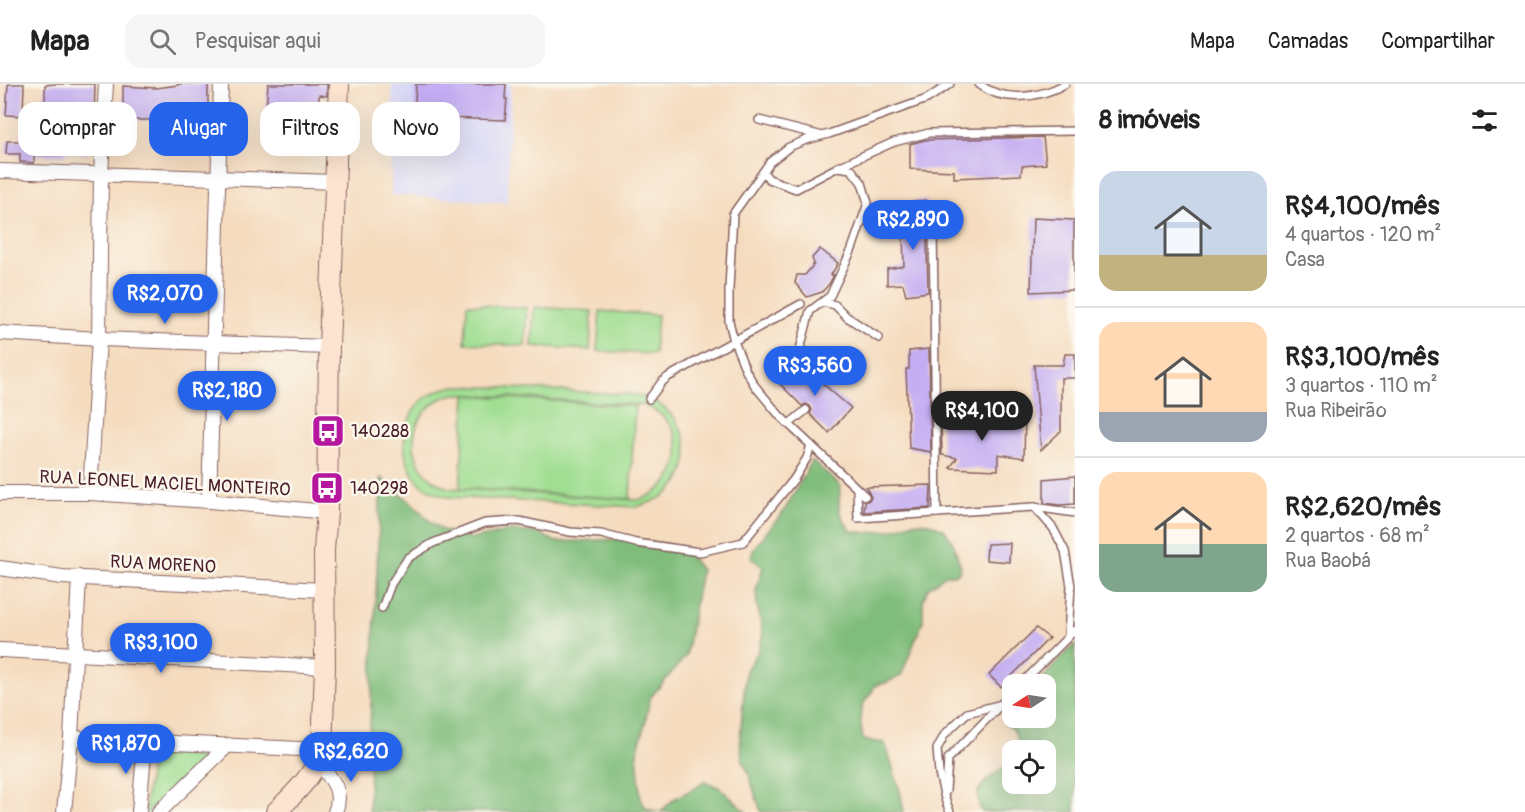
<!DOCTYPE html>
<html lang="pt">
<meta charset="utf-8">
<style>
:root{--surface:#fff;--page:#f6f6f6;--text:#222;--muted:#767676;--line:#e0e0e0;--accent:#2563eb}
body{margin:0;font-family:Pangolin,sans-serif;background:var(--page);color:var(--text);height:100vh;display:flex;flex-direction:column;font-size:22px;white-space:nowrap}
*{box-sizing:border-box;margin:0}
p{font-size:20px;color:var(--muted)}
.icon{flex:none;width:33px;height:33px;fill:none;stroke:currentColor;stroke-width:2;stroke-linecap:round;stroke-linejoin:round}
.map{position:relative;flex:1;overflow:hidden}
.details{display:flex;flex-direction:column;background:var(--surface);width:450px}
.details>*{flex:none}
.banner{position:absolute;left:18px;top:18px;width:570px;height:54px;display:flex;gap:12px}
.needle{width:39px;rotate:258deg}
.fabs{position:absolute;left:1002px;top:590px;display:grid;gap:12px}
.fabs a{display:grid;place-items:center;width:54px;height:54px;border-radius:12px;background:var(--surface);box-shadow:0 6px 24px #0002;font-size:30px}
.price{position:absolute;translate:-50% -51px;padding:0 14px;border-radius:21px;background:var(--accent);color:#fff;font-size:20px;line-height:39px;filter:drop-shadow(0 2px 3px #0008)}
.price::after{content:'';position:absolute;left:50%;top:36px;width:18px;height:14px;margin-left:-9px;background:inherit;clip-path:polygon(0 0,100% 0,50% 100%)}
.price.on{background:#222;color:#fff}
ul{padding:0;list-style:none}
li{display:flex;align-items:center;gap:18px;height:150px;padding:0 24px}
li+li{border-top:2px solid var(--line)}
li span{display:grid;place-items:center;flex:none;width:168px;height:120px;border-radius:18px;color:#555}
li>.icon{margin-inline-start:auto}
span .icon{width:72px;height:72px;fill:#fffc;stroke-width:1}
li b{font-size:26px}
h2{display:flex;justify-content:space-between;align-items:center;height:72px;padding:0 24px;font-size:26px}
.chip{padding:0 21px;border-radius:18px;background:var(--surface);box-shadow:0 6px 24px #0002;font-size:21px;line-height:54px}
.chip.on{background:var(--accent);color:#fff}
header{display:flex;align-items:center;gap:36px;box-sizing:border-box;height:84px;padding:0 30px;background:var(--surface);border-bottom:2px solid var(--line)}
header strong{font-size:28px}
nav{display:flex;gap:33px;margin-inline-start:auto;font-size:21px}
.search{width:420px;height:54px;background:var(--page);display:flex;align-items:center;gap:15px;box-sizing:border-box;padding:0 21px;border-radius:18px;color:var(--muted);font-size:22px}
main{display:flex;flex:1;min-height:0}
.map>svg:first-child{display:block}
.built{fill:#d7d7f8}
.green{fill:#a0de92;stroke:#757e5e;stroke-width:1.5;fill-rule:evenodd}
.forest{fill:#80bd7c;stroke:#656e54;stroke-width:1.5}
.building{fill:#c4adf3}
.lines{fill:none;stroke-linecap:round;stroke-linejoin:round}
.lane-casing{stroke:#86615f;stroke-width:10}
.street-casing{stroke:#86615f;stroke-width:16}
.secondary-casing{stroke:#86615f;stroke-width:22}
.lane{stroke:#fff;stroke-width:7}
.street{stroke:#fff;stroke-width:14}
.secondary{stroke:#fde4d1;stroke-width:20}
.labels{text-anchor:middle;stroke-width:5;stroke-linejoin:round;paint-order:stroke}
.poi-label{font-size:18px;fill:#4a1f2b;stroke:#fbf7ec;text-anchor:start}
.street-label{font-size:18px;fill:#4a1f2b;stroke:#fbf7ec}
</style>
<header>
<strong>Mapa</strong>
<div class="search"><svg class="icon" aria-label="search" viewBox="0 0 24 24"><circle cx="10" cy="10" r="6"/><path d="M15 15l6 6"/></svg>Pesquisar aqui</div>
<nav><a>Mapa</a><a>Camadas</a><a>Compartilhar</a></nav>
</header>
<main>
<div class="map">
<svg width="1075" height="728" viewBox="0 0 1075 728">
<rect width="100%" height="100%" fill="#fbf7ec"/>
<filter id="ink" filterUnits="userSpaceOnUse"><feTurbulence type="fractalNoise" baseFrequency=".0167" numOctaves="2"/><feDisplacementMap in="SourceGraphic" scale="12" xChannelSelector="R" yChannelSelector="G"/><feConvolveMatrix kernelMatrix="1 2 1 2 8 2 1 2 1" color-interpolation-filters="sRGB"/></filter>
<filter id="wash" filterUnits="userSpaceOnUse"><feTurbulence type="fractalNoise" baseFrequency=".008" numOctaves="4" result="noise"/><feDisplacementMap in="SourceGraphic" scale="24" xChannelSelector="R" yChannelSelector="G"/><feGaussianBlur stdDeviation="1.35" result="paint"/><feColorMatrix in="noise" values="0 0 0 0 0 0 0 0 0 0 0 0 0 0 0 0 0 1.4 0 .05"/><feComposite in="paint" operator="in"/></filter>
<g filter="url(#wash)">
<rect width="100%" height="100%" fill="#f5dcbf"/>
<polygon class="built" points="392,0 511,0 507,118 391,111"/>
<g class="green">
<polygon points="467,220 527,224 525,262 465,259"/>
<polygon points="534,223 592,227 590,266 532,262"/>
<polygon points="600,227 657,231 654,270 597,267"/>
<path d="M455,302C503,303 552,306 600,309C616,310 636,308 650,315C675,326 692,354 685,382C679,407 659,417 636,423L447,413C439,410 429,407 422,401C397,378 399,335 425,314C433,308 444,304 455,302ZM454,310L643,321C693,338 688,403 638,416L449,404C399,387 404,322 454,310Z"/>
<polygon points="466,311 635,322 630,415 460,404"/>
<polygon points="153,662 213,667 148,728 144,728"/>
</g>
<g class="forest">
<path d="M812,377C823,385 830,393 841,402C837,426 837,427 851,447L867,449L892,446L913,438L929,439L944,445L953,459L961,483L959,488L954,491H946L928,504L923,517V537L901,592L885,599L875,601C873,608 869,611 865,617C858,630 861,642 863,656L884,659L886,662L900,707L904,728H761L748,688L742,675L740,654L746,586L758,568L763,551L757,520L756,506L763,483L751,474L754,464L784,427Z"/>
<polygon points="381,394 412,419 431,438 444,447 459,450 471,455 511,447 539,449 556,458 620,455 665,460 690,472 701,486 686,572 650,614 645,639 637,669 641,717 646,724 658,728 369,728 370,644"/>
<polygon points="1075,560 1075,728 982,728 979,721 978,707 986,697 1012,676 1012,699 1046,699 1046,666 1022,666 1013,645 1005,640 1012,630 1012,633 1046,633 1046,600 1037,600"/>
<polygon points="704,697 720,704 746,728 660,728 674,715 695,704"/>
</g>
<g id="blocks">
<g class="building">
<polygon points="8,0 24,0 23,32 6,31"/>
<polygon points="56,0 95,0 94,35 93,48 90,47 88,70 66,67 65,71 34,71 34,79 20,78 20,70 6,70 7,57 21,57 21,50 35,50 35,55 72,56 73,36 66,37 66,35 45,34 45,1"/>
<polygon points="178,0 208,0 208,22 162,22 161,36 124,36 123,21 123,2 156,4 178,1"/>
<polygon points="268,0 327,0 327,12 319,11 319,23 279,21 278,39 265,38"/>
<polygon points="416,0 506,0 505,15 507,15 505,36 414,33"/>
<polygon points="1043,53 1046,80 1022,82 1021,91 954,94 954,87 910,85 910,60 925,56"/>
<polygon points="926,116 928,208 906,211 903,200 887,201 887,185 904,182 902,119"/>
<polygon points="1033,134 1074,136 1074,206 1031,208"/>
<polygon points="820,165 838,179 831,191 834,191 829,200 822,208 807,213 795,199 797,191 805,191 814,180 812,174"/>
<polygon points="929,265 931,368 909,364 906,285 909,285 909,267"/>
<polygon points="1065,270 1075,270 1075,294 1061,294 1061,347 1041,366 1034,281 1063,281"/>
<polygon points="793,281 798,283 801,281 851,324 829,349 810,330 812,326 810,322 806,320 802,322 778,298"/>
<polygon points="1025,334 1024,374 998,370 998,386 950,384 957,374 942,371 941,337"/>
<polygon points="1075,392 1075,420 1059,421 1044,419 1044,395"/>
<polygon points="931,401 930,424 864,428 865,418 869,416 871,413 866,403"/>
<polygon points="1010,459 1009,478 986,476 987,460"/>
<polygon points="1036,544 1049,554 1001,603 989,591"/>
</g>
</g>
</g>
<g filter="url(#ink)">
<use href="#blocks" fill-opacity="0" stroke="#86615f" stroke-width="1.5"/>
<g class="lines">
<defs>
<g id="lane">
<path d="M979,0C1003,19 1040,14 1065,0"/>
<polyline points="759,36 819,51"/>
<polyline points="838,83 894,58 929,49 1075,47"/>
<polyline points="763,88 769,95 796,105 838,83 851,85 862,99 868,119 852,165 830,212 810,227 797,277"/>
<polyline points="933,143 937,429"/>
<polyline points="823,218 835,221 847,233 879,254"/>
<polyline points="649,315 662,298 668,293 801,220"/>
<polyline points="789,340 806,326"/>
<polyline points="857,405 858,434 1034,423"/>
<polyline points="865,412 780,332 755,302 746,287 734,257 729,237 729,205 733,130 770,78 789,63 806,56 829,50 927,15 950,0"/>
<polyline points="382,524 391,500 408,474 433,459 485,439 519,437 570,448 601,450 636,459 700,468 743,458 794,395 807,374 811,361"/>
<polyline points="1068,552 1071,502 1065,467 1053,444 1034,423 1075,429"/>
<polyline points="1021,600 1075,546"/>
<polyline points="946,707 948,675 1012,609"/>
<polyline points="950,728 945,715 939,689 937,665 945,650 967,629 1002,620"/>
</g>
<g id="street">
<polyline points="0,87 336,98"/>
<polyline points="0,249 99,255 329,263"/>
<polyline points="0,409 90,409 209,417 327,428"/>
<polyline points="90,409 99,255 101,90 106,0"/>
<polyline points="209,417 221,0"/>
<polyline points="0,484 62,493 324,506"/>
<polyline points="0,566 325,583"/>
<polyline points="71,654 322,666"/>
<path d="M318,678C331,694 344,707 335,728"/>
<polyline points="64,728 71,654 79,493"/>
<polyline points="139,728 145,657"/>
<polyline points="159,728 228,661"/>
</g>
<path id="secondary" d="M276,728C294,710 315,691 322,666L325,583L324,466L327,428L329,263L339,0"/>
</defs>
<use href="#lane" class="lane-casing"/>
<use href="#street" class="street-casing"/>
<use href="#secondary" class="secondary-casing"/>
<use href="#lane" class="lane"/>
<use href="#street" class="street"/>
<use href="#secondary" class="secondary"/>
</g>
</g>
<defs>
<symbol id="bus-square" viewBox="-11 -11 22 22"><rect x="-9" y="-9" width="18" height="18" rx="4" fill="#b5179e" stroke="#fbf7ec"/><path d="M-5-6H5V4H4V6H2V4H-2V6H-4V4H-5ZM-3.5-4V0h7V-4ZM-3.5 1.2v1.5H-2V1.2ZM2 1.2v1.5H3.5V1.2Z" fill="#fff"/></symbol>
</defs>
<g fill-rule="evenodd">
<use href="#bus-square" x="309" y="328" width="38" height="38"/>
<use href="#bus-square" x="308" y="385" width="38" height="38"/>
</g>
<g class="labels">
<g class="poi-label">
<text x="351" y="353">140288</text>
<text x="350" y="410">140298</text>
</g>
<g class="street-label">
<text transform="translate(165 399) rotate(3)" y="6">RUA LEONEL MACIEL MONTEIRO</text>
<text transform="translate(163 480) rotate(3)" y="6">RUA MORENO</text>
</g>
</g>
</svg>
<div class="fabs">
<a><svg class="needle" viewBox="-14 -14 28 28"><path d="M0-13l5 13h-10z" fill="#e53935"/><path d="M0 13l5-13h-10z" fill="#767676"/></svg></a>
<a><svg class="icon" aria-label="locate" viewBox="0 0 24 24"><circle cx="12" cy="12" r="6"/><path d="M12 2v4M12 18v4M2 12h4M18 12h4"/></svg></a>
</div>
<b class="price" style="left:913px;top:167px">R$2,890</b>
<b class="price" style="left:165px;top:241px">R$2,070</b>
<b class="price" style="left:815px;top:313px">R$3,560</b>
<b class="price" style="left:227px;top:338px">R$2,180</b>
<b class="price on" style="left:982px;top:358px">R$4,100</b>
<b class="price" style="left:161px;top:590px">R$3,100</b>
<b class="price" style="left:126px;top:691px">R$1,870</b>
<b class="price" style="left:351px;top:699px">R$2,620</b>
<div class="banner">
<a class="chip">Comprar</a>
<a class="chip on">Alugar</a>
<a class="chip">Filtros</a>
<a class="chip">Novo</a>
</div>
</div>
<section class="details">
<h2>8 imóveis<svg class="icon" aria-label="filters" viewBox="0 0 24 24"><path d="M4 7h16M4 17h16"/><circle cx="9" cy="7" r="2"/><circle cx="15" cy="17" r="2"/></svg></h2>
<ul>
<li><span style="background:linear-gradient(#c9d6e8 70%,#c2b280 0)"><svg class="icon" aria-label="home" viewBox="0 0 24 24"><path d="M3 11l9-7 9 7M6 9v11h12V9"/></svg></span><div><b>R$4,100/mês</b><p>4 quartos · 120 m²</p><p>Casa</p></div></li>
<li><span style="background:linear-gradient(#ffd9b3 75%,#9aa5b1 0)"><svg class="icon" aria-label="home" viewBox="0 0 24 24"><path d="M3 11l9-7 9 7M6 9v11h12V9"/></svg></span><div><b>R$3,100/mês</b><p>3 quartos · 110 m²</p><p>Rua Ribeirão</p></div></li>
<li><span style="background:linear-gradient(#ffd9b3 60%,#7fa58c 0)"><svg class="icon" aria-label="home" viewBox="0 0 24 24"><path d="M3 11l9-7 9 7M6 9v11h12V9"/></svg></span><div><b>R$2,620/mês</b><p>2 quartos · 68 m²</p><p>Rua Baobá</p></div></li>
</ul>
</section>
</main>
